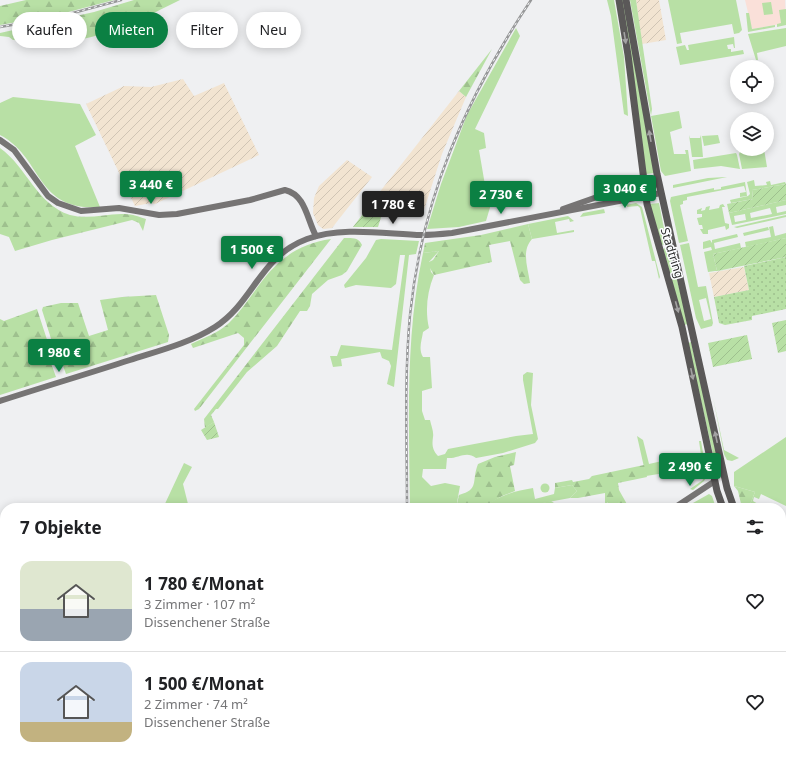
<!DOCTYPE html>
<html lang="de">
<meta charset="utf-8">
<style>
:root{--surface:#fff;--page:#f6f6f6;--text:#202124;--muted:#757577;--line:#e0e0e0;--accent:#0b8043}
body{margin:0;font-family:"Noto Sans",sans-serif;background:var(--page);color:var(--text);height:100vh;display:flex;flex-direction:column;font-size:15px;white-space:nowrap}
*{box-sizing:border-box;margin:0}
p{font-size:13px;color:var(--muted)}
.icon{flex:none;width:22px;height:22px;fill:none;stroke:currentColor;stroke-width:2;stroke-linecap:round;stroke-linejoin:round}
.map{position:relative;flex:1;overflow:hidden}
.sheet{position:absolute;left:0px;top:503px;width:786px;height:256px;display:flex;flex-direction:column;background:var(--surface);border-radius:16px 16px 0 0;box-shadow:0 2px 10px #0003}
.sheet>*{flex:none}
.guide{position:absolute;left:12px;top:12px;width:400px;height:36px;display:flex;gap:8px}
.tools{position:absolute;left:730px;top:60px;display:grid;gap:8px}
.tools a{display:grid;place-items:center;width:44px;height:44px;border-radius:50%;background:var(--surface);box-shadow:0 2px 10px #0003;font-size:20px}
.price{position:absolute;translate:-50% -34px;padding:0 9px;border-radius:4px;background:var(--accent);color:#fff;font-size:13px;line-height:26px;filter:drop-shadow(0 1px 2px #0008)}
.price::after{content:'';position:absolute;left:50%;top:24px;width:12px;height:9px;margin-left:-6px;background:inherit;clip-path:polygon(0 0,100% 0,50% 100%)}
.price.active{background:#222;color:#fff}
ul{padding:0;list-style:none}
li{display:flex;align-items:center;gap:12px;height:100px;padding:0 20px}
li+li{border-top:1px solid var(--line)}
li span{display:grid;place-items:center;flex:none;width:112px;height:80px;border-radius:12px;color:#555}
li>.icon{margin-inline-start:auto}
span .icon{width:48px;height:48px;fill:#fffc;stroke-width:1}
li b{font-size:17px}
h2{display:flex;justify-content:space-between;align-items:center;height:48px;padding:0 20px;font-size:17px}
.pill{padding:0 14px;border-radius:18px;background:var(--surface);box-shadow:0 2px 10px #0003;font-size:14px;line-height:36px}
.pill.active{background:var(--accent);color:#fff}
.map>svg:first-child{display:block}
.industrial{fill:url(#industrial-furrows)}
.education{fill:#fae0d9}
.grass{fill:#b8e0a5;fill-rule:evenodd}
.forest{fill:url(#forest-firs)}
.park{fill:url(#park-dots)}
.garden{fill:url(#garden-furrows)}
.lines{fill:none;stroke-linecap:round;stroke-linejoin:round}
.secondary{stroke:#767474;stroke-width:6}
.primary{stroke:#5a5858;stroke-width:7}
.rail-casing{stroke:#969798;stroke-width:2.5}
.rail{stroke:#fcfdff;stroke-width:1;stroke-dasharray:3;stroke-linecap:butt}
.oneway{fill:#a3a2a3}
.labels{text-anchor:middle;stroke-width:3;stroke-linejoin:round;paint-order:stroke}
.street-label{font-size:12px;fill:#2d2e2e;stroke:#fcfdff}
</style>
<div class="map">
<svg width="786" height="759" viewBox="0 0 786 759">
<defs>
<pattern id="industrial-furrows" width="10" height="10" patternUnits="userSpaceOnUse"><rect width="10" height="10" fill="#f2e4d1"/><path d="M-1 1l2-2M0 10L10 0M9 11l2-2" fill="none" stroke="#d0c4b4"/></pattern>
<pattern id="forest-firs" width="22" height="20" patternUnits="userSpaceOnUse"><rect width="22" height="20" fill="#b8e0a5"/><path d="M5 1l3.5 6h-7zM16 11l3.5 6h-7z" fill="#9ec08e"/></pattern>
<pattern id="park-dots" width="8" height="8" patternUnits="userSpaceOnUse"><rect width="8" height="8" fill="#b8e0a5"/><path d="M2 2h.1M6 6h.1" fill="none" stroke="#9ec08e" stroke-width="1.8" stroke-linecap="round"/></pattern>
<pattern id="garden-furrows" width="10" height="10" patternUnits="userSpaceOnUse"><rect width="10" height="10" fill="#b8e0a5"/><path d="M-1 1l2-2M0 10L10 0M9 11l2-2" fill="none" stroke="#9ec08e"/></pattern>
</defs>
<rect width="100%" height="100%" fill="#eff0f2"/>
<g class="industrial">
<polygon points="636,0 659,0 666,40 642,44"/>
<polygon points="183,79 194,96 224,83 259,155 155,204 151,203 135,206 86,104 124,86 151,87"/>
<polygon points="459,91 466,97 442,154 423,213 375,198"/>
<polygon points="347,160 372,177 332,228 323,229 318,225 313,213 314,198 319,186"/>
<polygon points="744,267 749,290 714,297 709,273"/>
</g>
<polygon class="education" points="745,0 785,0 786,23 752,29"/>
<g class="grass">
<polygon points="607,0 614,0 624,57 628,116 624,114 611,16"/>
<polygon points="621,0 623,0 654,173 646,174"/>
<polygon points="630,0 636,0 652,109 651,116 679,111 682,128 670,132 674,154 686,154 685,150 688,150 691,171 665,176 661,171"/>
<polygon points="668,0 736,0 742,30 739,33 734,34 732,24 680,33 682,43 677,44"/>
<polygon points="771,2 773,14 764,15 762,3"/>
<polygon points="786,9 786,25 777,27 777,24 781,23 779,10"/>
<polygon points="746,13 749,13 752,29 775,25 775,27 748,32"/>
<polygon points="516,28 520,36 475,129 484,133 486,148 479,150 485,185 494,184 496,194 494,194 486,221 459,227 427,229 441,184 467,115"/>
<polygon points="786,28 786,46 757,53 758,60 756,60 748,34"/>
<polygon points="734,37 735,48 734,48 733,44 727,45 728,49 731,49 731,52 743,50 744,54 680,65 676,47 685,45 687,50 689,50 688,45"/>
<path d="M13,97L80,104L96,135L75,146L100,207C35,212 43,157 0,135V103Z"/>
<polygon points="689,135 690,138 700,138 701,135 703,157 692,157"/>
<polygon points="718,135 720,143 704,146 702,136"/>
<polygon points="757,149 764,149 767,167 742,169 739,154 740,152"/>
<polygon points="736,153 737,155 740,169 721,166 694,169 693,160"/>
<polygon points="726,177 727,177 673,188 673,185 708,178"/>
<polygon points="754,180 755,186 767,185 766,182 770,181 771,185 785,182 786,184 752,190 753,199 731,203 730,200 748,196 750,194 747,182"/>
<polygon points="745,182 747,196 740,197 740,193 746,192 744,186 687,197 687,200 683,201 683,204 680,205 688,241 679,243 670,201 671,197 714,188 714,190 721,189 721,187"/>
<path d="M786,200V205L776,207L777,213L786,211V214L732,225L729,213ZM770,208L772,214L751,218L750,213ZM745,214L746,220L735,222L734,216Z"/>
<polygon points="636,203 642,207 660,277 659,279 655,261 652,261 640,208 638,206 627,207 627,205 604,209 605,213 580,217 583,213"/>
<polygon points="659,203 667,244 661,245 650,204"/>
<polygon points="723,204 725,207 722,207 725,223 729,224 729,228 726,230 725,226 708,230 708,234 703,234 700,229 703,229 702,225 699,225 697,218 702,217 702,214 697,214 697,210 702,208 701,211 705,210 706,207 710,206 709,210 719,208 720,205"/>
<polygon points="786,215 786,217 737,228 734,227"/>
<polygon points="568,216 574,221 570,222 569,219 555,222 557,233 574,230 574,232 532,239 528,224"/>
<polygon points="773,226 775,236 786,233 786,238 746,247 745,242 771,237 769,227"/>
<polygon points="768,227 769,230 744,236 743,233"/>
<polygon points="737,234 738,237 714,243 715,249 740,243 741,248 713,254 717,271 744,267 708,272 704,252 712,250 711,247 703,249 703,242 710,240 712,243 712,240"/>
<polygon points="381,239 419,241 416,254 409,255 394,387 387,384 391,366 389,361 382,358 380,352 341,359 342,366 333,367 330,356 337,356 341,345 392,350 405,255 400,255 396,284 391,288 356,285 345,288 344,285 366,258 376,240"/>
<path d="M689,243L698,287L706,286L713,323L712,326L701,329L696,318L680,245ZM706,298L711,319L704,321L699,300Z"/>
<polygon points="666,248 669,251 689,324 684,325 663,249"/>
<path d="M439,251L429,262L431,272L434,275C427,292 425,311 429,328L423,332C422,340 418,349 423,357H430L432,388L422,391V411L425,420H430C431,425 434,432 433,437C432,444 432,450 438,456L445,454L448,449L516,436L533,434L523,380V375L527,372L533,373L531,405L538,439L535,443L503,453L476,458C466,450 458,459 447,458L446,469H423L422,477L431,486L445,483L460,486L456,508H410C409,423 405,337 423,253Z"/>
<polygon points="691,342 719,462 715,463 688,343"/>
<polygon points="713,397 724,450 739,458 732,461 727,460 724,454"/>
<polygon points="637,436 643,440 649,464 662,461 665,473 646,476"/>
<polygon points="786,437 786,506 761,494 759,499 754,497 753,501 765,508 749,507 755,492 734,486 734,472"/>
<polygon points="699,441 701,441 707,476 704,481 693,490 690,489 703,480 700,470 704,469 703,465 691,468 689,458 701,455"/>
<polygon points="184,463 192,467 183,484 189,508 163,508"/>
<circle cx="545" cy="488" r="4.5"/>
<path d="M572,485L577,491L570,498L516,508H482C498,496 514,491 533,488L535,499L554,494L555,488Z"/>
<polygon points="709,494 712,496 716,508 684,508"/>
<polygon points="618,501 622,508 606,508 608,502"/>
<polygon points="781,577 786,581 786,592 781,596"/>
<path d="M1,596C7,609 9,637 0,649Z"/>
<polygon points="786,601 786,617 781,624 782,606"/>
<polygon points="215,754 231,754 232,756 224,759 209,759"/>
<rect x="327" y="754" width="75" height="5"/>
</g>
<g class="forest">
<polygon points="26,0 114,0 57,15 0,25 0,6"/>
<path d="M134,0H180C148,16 113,34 77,40C57,43 34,41 13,40L9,37L0,36V33L94,12Z"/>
<polygon points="492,49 466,97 459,91"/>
<path d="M0,148C27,167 36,204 70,215C89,220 107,213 125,214C132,214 140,217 146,219L143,231L139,223L132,220L52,240L15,251L9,237L0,234Z"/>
<path d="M528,224L532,239C521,251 528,268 530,283L524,284L520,280L510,241L489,245L492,262L434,275L427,263L433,260L439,251L423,253L425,243L481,235Z"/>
<path d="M344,238C351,238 359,237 362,245L347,271L342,275L328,280L312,294L310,306L307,311H300L277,346L247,372L218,409H216L211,415L214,422L205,428L204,419Z"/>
<path d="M331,239L199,409L195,411L194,409L244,345V338L238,333L193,348L191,344C204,338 218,333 229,323C238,314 246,303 254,292C274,263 295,244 331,239Z"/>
<polygon points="156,295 169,335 168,342 66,374 61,360 58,361 42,310 43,307 61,303 78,303 89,336 108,330 100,300 122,297"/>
<polygon points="37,309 54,361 51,363 56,377 0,395 0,319 4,321"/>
<path d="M516,452L514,465L510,466L515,491L502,496L482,508H456L459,495C480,489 471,482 478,464L495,457Z"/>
<polygon points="644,465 647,477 618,483 619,490 628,506 626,508 622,508 618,502 613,504 608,502 605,506 605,493 578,498 570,498 577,491 572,485 555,488 555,483 572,480 573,482 589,479 592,476"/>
<polygon points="734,486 755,492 749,507 751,508 742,508 738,491"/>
<polygon points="551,501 554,503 554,508 516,508"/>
<polygon points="781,522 786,524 786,558 781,557"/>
</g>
<polygon class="park" points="786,257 786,309 752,316 752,320 725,325 719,323 714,297 749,290 744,266"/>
<g class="garden">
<polygon points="786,184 786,200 729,213 727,204 753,199 752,190"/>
<polygon points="375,198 386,201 378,227 353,227"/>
<polygon points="786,238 786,257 717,271 713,254"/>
<polygon points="786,320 786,351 778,353 772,323"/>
<polygon points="747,335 752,359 713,367 708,343"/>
<polygon points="214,422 219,437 207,440 201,430"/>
<polygon points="786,651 786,759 747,759 749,754 781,754 781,665"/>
</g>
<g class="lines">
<g class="secondary">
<path d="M0,140L14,150L48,196L58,203L81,211L119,208L159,215L177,214L250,200L285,190C306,195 307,220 316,236"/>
<polyline points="563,209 597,197 659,184"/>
<path d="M0,401C43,387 87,374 130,360C158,351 190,343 215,327C254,302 259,257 307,239C342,226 385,234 422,235C432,235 442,234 452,233L661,193"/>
<polyline points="674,508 715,481"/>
<polyline points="307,759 314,754"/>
</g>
<g class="primary">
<polyline points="619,0 628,55 647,204 682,327 717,491 723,508"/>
<polyline points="626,0 657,174 727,488 734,508"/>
<polyline points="781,574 786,576"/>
<polyline points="781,601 786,598"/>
<polyline points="725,759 727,754"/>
<polyline points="734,759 736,754"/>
</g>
<defs>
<g id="rail">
<polyline points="0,27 58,17 121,0"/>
<path d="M407,508C407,444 404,379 410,315C422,197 466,98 531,0"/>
<polyline points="407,754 407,759"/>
</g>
</defs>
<use href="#rail" class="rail-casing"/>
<use href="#rail" class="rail"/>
</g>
<defs><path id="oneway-solid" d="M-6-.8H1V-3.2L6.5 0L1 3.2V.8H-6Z"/></defs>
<g class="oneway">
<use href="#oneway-solid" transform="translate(625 38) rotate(81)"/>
<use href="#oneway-solid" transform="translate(650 136) rotate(-100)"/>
<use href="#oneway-solid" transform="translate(677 307) rotate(75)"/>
<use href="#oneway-solid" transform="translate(692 374) rotate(78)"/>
<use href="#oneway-solid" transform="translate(716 437) rotate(-102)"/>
</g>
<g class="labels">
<g class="street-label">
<text transform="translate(672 253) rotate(73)" y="4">Stadtring</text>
</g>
</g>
</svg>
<div class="tools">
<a><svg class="icon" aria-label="locate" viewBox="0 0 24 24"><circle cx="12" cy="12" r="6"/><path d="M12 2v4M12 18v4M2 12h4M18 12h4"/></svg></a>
<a><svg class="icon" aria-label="layers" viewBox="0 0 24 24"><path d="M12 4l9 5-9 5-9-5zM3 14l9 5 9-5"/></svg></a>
</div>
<b class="price" style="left:151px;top:205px">3 440 €</b>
<b class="price" style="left:625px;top:209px">3 040 €</b>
<b class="price" style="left:501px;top:215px">2 730 €</b>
<b class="price active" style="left:393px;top:225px">1 780 €</b>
<b class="price" style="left:252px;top:270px">1 500 €</b>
<b class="price" style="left:59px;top:373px">1 980 €</b>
<b class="price" style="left:690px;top:487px">2 490 €</b>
<div class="guide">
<a class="pill">Kaufen</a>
<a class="pill active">Mieten</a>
<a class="pill">Filter</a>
<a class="pill">Neu</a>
</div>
<section class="sheet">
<h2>7 Objekte<svg class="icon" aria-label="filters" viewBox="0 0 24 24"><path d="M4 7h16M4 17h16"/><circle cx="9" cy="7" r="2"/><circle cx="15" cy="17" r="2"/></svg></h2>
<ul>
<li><span style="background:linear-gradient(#dfe7d0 60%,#9aa5b1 0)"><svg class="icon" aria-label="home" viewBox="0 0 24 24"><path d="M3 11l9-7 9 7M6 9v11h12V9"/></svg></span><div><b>1 780 €/Monat</b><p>3 Zimmer · 107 m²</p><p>Dissenchener Straße</p></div><svg class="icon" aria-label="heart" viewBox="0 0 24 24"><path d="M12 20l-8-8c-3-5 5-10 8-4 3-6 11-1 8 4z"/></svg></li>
<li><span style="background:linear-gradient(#c9d6e8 75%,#c2b280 0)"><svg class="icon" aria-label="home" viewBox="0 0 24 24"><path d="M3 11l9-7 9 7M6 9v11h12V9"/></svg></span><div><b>1 500 €/Monat</b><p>2 Zimmer · 74 m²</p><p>Dissenchener Straße</p></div><svg class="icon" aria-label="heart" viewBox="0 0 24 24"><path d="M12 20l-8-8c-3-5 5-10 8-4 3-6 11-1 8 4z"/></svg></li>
</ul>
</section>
</div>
